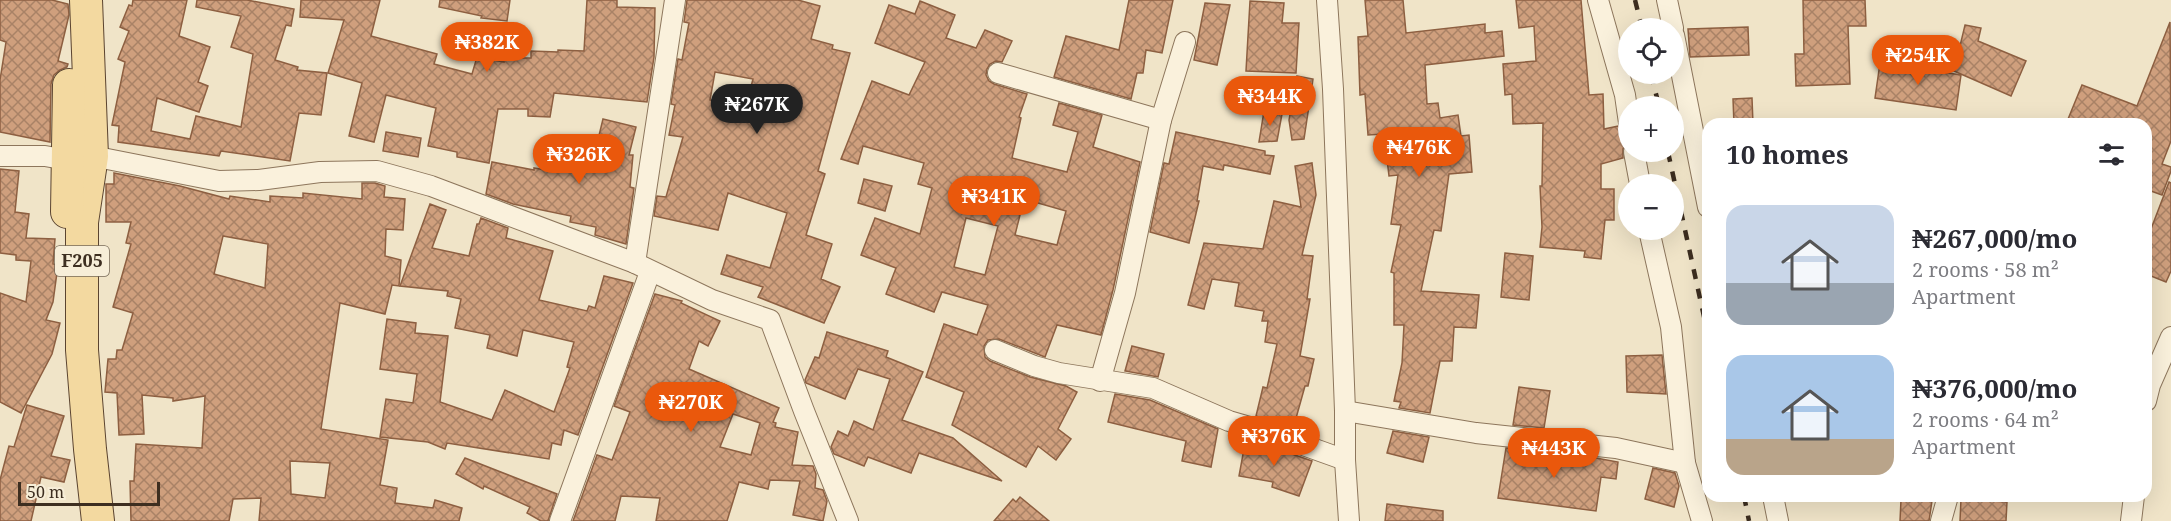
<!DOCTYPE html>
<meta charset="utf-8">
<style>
:root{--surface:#fff;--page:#f2f2f3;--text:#2b2b33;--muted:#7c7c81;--accent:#ea580c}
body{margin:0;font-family:"Noto Serif",serif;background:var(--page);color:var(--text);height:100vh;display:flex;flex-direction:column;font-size:22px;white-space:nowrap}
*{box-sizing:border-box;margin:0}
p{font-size:20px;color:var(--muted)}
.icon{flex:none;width:33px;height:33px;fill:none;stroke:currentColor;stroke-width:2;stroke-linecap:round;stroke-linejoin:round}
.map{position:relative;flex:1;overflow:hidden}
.sheet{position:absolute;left:1702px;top:118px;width:450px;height:384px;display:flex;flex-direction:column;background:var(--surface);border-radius:18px;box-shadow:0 6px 24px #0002}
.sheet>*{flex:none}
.buttons{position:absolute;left:1618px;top:18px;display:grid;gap:12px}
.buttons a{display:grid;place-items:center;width:66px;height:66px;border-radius:50%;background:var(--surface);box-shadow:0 6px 24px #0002;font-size:30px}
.scale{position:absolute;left:18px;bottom:15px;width:142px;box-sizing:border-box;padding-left:6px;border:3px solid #3d2e20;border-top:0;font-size:16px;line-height:21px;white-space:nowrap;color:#3d2e20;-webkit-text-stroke:4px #f7eed8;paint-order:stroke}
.price{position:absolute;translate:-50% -51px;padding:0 14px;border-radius:21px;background:var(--accent);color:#fff;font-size:20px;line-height:39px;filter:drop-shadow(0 2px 3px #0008)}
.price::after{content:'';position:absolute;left:50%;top:36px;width:18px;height:14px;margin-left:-9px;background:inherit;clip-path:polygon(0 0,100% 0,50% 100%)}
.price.on{background:#222;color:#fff}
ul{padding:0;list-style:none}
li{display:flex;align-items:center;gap:18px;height:150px;padding:0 24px}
li span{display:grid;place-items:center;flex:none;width:168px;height:120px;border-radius:18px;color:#555}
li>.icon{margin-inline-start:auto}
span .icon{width:72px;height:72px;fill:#fffc;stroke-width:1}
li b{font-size:26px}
h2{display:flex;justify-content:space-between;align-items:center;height:72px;padding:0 24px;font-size:26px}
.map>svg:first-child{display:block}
.building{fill:url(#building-cross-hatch);stroke:#8d5f41;stroke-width:1.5;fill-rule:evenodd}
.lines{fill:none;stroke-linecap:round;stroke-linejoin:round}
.street-casing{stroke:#8d765c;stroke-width:22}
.primary-casing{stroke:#5b4430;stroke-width:34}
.street{stroke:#faf1dc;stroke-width:20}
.primary{stroke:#f3d9a0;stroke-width:32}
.rail{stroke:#3d2e20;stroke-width:4.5;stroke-dasharray:10 10;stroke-linecap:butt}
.labels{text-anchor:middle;stroke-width:6;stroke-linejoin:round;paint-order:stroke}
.shield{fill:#f7eed8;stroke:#756857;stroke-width:1.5}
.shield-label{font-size:18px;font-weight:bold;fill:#3d2e20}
</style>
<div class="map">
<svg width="2171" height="521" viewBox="0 0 2171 521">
<defs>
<pattern id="building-cross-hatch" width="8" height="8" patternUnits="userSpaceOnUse" patternTransform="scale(1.5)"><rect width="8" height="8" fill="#cf9f7d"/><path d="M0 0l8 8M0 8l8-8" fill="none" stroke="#a98266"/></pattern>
</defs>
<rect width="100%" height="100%" fill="#f0e4c8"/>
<g class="building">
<polygon points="0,0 52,0 68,4 69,15 58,61 68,64 67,67 60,70 54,75 51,84 50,142 0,132 0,80 6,42 0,40"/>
<polygon points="133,0 187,0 179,36 210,47 198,82 208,86 199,112 157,98 151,131 190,139 196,116 241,127 253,54 231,47 241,16 196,7 197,0 247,0 294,9 291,26 286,25 275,60 298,67 297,70 327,73 321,115 299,113 290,161 221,151 219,156 118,142 119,126 112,125 125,62 118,59 129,31 120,27 129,5 132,6"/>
<polygon points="301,0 380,0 371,36 437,54 434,64 472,74 477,57 504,62 504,58 531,58 531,51 558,52 558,50 584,51 587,0 617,0 617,7 655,8 654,57 647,102 554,93 550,117 528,116 528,109 498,109 489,163 457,157 457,152 428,146 436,108 386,95 374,142 349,136 362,83 328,73 344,20 300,17"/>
<polygon points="440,0 510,0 507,21 481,18 482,16 439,7"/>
<path d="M687,0H798L820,6L811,39L833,45L832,49L850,53L818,171L825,174L806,235L832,244L821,279L840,287L824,323L758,297L763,287L721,274L727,255L770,268L787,213L728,193L718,230L654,216L657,196L666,197L683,137L669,135L675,105L671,104L678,59L682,60L689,23L684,22ZM715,72L753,79L745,109L710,100Z"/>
<polygon points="1129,0 1173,0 1162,53 1146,50 1143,73 1137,73 1131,99 1054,77 1066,36 1119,50"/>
<polygon points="1365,0 1403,0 1406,33 1485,24 1485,33 1502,31 1504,56 1425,65 1427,104 1438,103 1440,118 1458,115 1461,136 1469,135 1472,172 1449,174 1441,231 1434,230 1421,291 1479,295 1476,328 1454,327 1452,361 1440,361 1430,413 1399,408 1401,402 1394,401 1402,363 1404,325 1394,325 1394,273 1391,272 1401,225 1391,224 1398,175 1389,176 1384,134 1368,135 1365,94 1360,95 1358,37 1368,36"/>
<polygon points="1516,0 1581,0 1589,95 1603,94 1604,129 1618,126 1623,133 1626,143 1623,149 1623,158 1601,164 1601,189 1614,189 1614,220 1605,220 1601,259 1584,257 1585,251 1540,247 1542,227 1540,186 1542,186 1543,123 1513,124 1512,94 1505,95 1503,64 1536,61 1534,26 1519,28"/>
<polygon points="1803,0 1865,0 1866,26 1848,26 1850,84 1796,86 1795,54 1804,54"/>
<path d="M920,1L955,15L946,38L976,48L985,30L1012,41L1002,62L996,61L990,64L987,69L986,75L989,81L994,84L1027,94L1019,117L1021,118L1012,158L1067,172L1078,132L1053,125L1059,103L1102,115L1093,147L1140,162L1113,290L1101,335L1057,325L1045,357L999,339L988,340L984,346L985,357L990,361L1030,377L1066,386L1077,392L1058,429L1071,439L1056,460L1038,446L1026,467L952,425L964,392L926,377L944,324L977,335L988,305L942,292L934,312L886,294L896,268L861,255L875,218L920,234L932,188L918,184L924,163L863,146L858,164L841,159L872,81L909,95L925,62L875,43L889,5L915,14ZM1024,199L1066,211L1057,245L1015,235ZM966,218L998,226L985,275L954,267Z"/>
<polygon points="1250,1 1284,3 1282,23 1299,23 1296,73 1246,71"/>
<polygon points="1205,3 1230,5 1217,65 1194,60"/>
<polygon points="2170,22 2171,141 2162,164 2171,167 2171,171 2162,195 2151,191 2148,201 2146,124 2066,124 2082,85 2137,106"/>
<polygon points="1965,25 1981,28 1978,41 2026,61 2011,96 1954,71"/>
<polygon points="1748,27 1749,55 1690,57 1688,29"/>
<polygon points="1880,63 1961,75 1956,110 1875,98"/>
<polygon points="1297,76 1313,79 1304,139 1292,140 1289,120"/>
<polygon points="1752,98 1753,124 1734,124 1733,99"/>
<polygon points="1264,111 1282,114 1277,141 1259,142"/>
<polygon points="603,119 636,127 629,155 633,155 630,187 634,188 626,244 595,235 596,227 570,222 571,216 513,204 486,194 492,162 534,170 534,168 551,171 553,162 574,167 578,148 595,152"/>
<polygon points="386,132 421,138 418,157 383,151"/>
<polygon points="1176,132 1265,151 1265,155 1274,156 1270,174 1224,165 1223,170 1203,166 1197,201 1199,201 1189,243 1150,232 1164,163 1169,164"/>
<polygon points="1312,163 1316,195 1302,255 1313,256 1307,299 1310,299 1300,356 1314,359 1308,386 1305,386 1293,429 1256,416 1263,387 1267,388 1277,344 1265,342 1268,321 1262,321 1264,311 1235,306 1239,283 1212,279 1204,309 1188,305 1204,243 1263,249 1274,201 1301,207 1295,166"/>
<polygon points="0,169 19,171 15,212 29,214 26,238 55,239 53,264 58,265 53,302 46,320 60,323 52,354 21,413 0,402 0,293 26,302 31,261 16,260 16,255 0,253"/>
<path d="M114,173L180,186L229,199L230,196L270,202V196L303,198V193L362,199V183H375L385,186L384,197L405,199L403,230L386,229L385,256L401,260L399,286L392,285L385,314L340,303L321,429L388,440L380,485L397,488L395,503L433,508L435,500L462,508L459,521H259L261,498L233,499L229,521H131L130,481H134L136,444L202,448L205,396L173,401V398L142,395L144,434L119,435L117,393L105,392L108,359H116L117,350H122L133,313L113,307L131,244L126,243L131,222H106V184H114ZM223,236L268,244L265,288L214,274ZM290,461L330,463L325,498L291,494Z"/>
<polygon points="864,179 892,186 885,211 858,203"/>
<polygon points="2169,182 2171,183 2171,271 2166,282 2146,274 2146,242"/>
<polygon points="430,204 446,210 432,248 469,256 477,224 479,224 481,218 508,228 506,238 553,251 539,300 587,311 589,306 595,308 604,276 633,283 578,435 564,430 561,445 552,443 549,459 447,443 445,449 428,442 380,437 386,399 413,403 417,374 380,369 387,319 416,323 415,333 448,336 440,402 492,420 505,390 554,412 570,368 567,367 574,342 523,330 517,356 487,348 490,335 455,328 461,299 447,296 448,291 400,286"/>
<polygon points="1505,253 1533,256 1529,300 1501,297"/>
<path d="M655,294L682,301L681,303L720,321L708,346L699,341L689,369L779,408L773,422L776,423L775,427L798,432L792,465L813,466L816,474L815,488L823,490L827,501L823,521L793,515L800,481L770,480L768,489L739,482L727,521H656L660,498L621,496L615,521H573L597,455L612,460L630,412L614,406ZM733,414L760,423L751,455L720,447Z"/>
<polygon points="827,332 888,351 886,357 923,372 902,420 953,438 1002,481 919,453 911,473 868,457 864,466 834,454 831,447 838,431 848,436 854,421 873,430 890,379 858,369 845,399 806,383 805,380 815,357 819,358"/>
<polygon points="1132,346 1164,354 1158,377 1125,371"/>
<polygon points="1662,355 1666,394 1627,392 1626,356"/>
<polygon points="1519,387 1550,391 1544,428 1513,425"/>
<polygon points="1115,394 1150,400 1218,429 1211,467 1182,461 1186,441 1108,422"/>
<polygon points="27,405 64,416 51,456 70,460 64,482 41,477 31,521 0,521 0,480 9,446 14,447"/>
<polygon points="1393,431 1429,437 1423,462 1387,453"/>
<polygon points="1246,438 1312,461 1299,496 1272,487 1273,482 1239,476"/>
<polygon points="1506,448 1596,458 1618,462 1616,479 1601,477 1596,511 1498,498"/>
<polygon points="465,458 557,494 548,521 541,521 527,513 530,507 484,486 483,489 456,474"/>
<polygon points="1653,468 1675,473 1679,486 1674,507 1645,499"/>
<polygon points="1020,497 1049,521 994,521 1013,499 1016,502"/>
<polygon points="1961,499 2007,502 2006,521 1960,521"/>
<polygon points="1901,500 1932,501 1929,521 1900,521"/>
<polygon points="1387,504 1443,511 1443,521 1385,521"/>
</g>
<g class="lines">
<defs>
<g id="street">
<polyline points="1327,0 1333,89 1345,411 1345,460 1349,521"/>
<polyline points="1598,0 1625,95 1629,123"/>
<polyline points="1667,0 1673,28"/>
<polyline points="1674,35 1708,207"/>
<polyline points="998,73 1161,120"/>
<polyline points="1634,152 1640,184"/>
<polyline points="0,156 45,156 67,160 92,156 219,181 259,180 320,172 377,171 431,186 635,263 712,300 770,320 804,411 848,521"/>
<polyline points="1649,230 1671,327 1685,463 1702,521"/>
<polyline points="635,263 675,0"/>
<polyline points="995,350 1034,366 1059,373 1153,388 1229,421 1270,433 1345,460"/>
<polyline points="1100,381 1125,293 1161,120 1185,42"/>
<polyline points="2146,401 2150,385 2171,337"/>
<polyline points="1345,411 1476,433 1616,448 1685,463"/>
<polyline points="1773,496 1778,521"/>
<polyline points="560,521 650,272"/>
<polyline points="1941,521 1948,496"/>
<polyline points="2131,521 2134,496"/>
</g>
<g id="primary">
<polyline points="86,0 92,156 82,222 82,350 90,449 98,521"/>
<polyline points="67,212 69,85"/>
</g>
</defs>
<use href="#street" class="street-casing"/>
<use href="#primary" class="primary-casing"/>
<use href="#street" class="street"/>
<use href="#primary" class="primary"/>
<g class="rail">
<polyline points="1635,0 1642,28"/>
<polyline points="1651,74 1659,106"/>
<polyline points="1668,152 1708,335"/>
<polyline points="1744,496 1749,521"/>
</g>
</g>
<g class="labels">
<rect class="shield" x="55" y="246" width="54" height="30" rx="4.5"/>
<g class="shield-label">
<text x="82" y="267">F205</text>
</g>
</g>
</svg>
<div class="buttons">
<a><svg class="icon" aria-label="locate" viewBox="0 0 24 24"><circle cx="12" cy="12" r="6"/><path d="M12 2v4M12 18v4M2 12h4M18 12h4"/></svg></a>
<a>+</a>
<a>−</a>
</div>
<div class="scale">50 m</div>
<b class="price" style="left:487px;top:73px">₦382K</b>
<b class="price" style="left:1918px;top:86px">₦254K</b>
<b class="price" style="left:1270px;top:127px">₦344K</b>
<b class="price on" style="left:757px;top:135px">₦267K</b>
<b class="price" style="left:1419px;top:178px">₦476K</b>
<b class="price" style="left:579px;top:185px">₦326K</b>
<b class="price" style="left:994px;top:227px">₦341K</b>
<b class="price" style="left:691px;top:433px">₦270K</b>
<b class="price" style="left:1274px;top:467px">₦376K</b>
<b class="price" style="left:1554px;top:479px">₦443K</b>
<section class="sheet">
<h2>10 homes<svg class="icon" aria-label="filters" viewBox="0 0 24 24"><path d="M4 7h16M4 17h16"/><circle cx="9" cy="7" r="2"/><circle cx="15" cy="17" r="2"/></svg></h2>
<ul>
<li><span style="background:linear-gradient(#c9d6e8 65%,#9aa5b1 0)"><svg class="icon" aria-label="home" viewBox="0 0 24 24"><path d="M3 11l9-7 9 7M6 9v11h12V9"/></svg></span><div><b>₦267,000/mo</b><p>2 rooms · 58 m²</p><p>Apartment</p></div></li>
<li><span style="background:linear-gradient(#a9c7e8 70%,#b9a48a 0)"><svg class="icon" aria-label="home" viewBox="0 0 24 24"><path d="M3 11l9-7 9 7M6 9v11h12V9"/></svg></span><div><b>₦376,000/mo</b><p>2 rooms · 64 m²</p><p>Apartment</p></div></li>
</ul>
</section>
</div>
